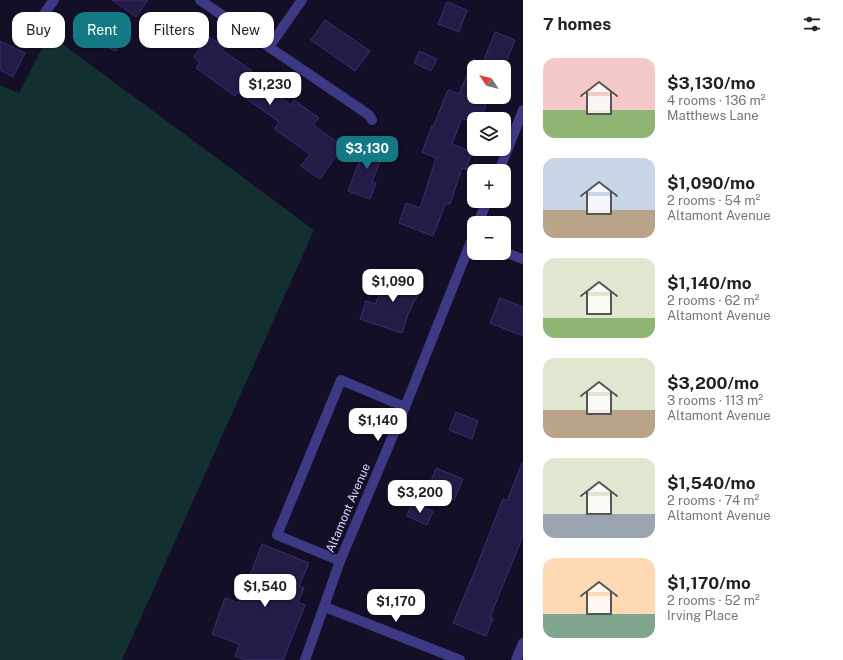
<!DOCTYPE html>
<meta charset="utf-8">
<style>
:root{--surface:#fff;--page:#f6f6f6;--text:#222;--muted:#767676;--accent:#137a85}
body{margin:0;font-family:"Public Sans",sans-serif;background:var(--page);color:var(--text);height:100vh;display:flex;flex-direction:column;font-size:15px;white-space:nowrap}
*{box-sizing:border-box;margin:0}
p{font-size:13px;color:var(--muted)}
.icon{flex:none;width:22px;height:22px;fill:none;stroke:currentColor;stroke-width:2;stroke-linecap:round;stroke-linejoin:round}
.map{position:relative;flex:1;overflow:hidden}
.side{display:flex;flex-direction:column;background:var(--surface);width:320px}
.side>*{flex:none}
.guide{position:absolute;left:12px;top:12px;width:380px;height:36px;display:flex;gap:8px}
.needle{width:26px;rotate:305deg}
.buttons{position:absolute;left:467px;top:60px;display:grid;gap:8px}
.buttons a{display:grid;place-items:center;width:44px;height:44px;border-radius:8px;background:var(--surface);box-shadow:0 1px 3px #0004;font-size:20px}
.price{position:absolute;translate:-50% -34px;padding:0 9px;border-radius:8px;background:#fff;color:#222;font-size:13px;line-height:26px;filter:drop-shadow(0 1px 2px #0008)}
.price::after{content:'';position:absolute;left:50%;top:24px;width:12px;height:9px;margin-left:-6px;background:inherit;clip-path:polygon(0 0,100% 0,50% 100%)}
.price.active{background:var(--accent);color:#fff}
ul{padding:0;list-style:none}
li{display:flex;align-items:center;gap:12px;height:100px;padding:0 20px}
li span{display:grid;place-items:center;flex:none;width:112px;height:80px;border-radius:12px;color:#555}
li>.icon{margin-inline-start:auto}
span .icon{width:48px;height:48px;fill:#fffc;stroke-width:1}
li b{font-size:17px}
h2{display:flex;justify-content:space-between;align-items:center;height:48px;padding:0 20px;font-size:17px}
.pill{padding:0 14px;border-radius:12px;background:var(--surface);box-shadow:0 1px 3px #0004;font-size:14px;line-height:36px}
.pill.active{background:var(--accent);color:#fff}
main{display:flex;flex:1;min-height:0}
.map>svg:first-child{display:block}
.green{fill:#12302f}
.building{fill:#241b47;stroke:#3b2d73}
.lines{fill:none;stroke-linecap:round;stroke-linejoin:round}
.lane{stroke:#3d3a85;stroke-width:10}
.street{stroke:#3d3a85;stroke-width:10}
.labels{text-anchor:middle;stroke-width:3;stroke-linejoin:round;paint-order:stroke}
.street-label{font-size:12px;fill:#d9d4ff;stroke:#130f26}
</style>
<main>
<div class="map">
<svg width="523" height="660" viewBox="0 0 523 660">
<rect width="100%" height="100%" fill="#130f26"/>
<polygon class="green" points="49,34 314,230 122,660 0,660 0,85 19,93"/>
<g class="building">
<polygon points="112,0 148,0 136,17"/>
<polygon points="447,2 467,10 459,32 438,24"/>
<polygon points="325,20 370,51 355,71 311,40"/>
<polygon points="102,27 122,36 116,51 95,42"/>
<polygon points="495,32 515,40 504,67 481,67"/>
<polygon points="208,36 225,47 222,50 252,71 249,76 291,105 294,100 319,118 313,125 343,146 320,179 301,166 310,154 274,129 279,122 237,92 235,96 196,68 200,62 194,57"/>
<polygon points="0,41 25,53 13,77 0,70"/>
<polygon points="419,51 437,59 431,71 414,63"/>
<polygon points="474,58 474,100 486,105 480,119 474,119 474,123 462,118 452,144 472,152 466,169 462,168 450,204 446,203 433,236 399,223 406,203 420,208 436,158 422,152 432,126 433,127 448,90 459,94"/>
<polygon points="368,139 386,146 372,182 376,183 370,199 348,191"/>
<polygon points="391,270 423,284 408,314 402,333 360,319 366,301 375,304"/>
<polygon points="500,298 523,307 523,336 490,323"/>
<polygon points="456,412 478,421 472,439 449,430"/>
<polygon points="522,463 523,463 523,536 490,617 493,618 486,636 453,623 474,573 503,499 507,501"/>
<polygon points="436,468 463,479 454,500 428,490"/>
<polygon points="412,503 433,511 427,525 407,516"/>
<polygon points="262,544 309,563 299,586 304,588 298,602 305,605 283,660 246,660 235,656 239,644 212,634 225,598 239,603"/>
</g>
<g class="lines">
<polyline class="lane" points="340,561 277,535 341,380 405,407"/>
<g class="street">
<polyline points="200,0 369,115 372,120"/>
<polyline points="43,15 54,0"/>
<polyline points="269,47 302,0"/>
<polyline points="499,171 523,110"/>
<polyline points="478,223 487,201"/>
<polyline points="504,252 523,259"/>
<polyline points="325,607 460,660"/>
<polyline points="305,660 340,561 405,407 474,234"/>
<polyline points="516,660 523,643"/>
</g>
</g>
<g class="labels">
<g class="street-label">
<text transform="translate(348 508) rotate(-67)" y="4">Altamont Avenue</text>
</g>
</g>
</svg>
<div class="buttons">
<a><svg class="needle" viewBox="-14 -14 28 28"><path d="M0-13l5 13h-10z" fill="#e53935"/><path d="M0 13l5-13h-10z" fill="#767676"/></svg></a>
<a><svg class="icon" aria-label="layers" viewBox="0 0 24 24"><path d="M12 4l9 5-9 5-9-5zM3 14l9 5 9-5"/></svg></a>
<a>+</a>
<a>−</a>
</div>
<b class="price" style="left:270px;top:106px">$1,230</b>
<b class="price active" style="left:367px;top:170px">$3,130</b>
<b class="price" style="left:393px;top:303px">$1,090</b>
<b class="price" style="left:378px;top:442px">$1,140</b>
<b class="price" style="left:420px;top:514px">$3,200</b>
<b class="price" style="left:265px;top:608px">$1,540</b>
<b class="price" style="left:396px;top:623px">$1,170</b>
<div class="guide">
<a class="pill">Buy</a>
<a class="pill active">Rent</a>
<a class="pill">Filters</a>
<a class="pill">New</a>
</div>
</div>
<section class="side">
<h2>7 homes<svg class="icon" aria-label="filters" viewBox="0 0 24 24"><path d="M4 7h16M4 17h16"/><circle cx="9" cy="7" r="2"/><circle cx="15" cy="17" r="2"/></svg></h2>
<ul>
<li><span style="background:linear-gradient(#f6c9c9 65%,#8fb573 0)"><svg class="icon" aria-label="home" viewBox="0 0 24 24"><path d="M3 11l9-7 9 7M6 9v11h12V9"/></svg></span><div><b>$3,130/mo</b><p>4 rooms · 136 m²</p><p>Matthews Lane</p></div></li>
<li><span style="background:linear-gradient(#c9d6e8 65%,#b9a48a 0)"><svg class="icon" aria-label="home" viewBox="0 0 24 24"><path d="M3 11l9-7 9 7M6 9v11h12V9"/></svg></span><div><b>$1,090/mo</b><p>2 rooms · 54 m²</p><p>Altamont Avenue</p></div></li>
<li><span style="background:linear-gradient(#dfe7d0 75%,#8fb573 0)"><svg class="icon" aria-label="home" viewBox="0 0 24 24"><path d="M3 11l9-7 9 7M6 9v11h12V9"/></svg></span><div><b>$1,140/mo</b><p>2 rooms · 62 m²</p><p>Altamont Avenue</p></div></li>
<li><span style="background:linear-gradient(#dfe7d0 65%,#b9a48a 0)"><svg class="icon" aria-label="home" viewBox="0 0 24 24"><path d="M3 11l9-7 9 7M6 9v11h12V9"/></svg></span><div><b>$3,200/mo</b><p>3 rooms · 113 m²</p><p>Altamont Avenue</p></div></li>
<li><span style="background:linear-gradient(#dfe7d0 70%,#9aa5b1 0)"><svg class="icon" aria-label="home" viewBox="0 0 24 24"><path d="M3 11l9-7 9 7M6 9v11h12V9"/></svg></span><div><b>$1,540/mo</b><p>2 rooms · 74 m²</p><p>Altamont Avenue</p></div></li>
<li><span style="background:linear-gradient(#ffd9b3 70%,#7fa58c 0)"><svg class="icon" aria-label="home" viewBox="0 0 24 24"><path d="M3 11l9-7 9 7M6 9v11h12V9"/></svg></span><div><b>$1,170/mo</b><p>2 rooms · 52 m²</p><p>Irving Place</p></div></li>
</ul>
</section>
</main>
